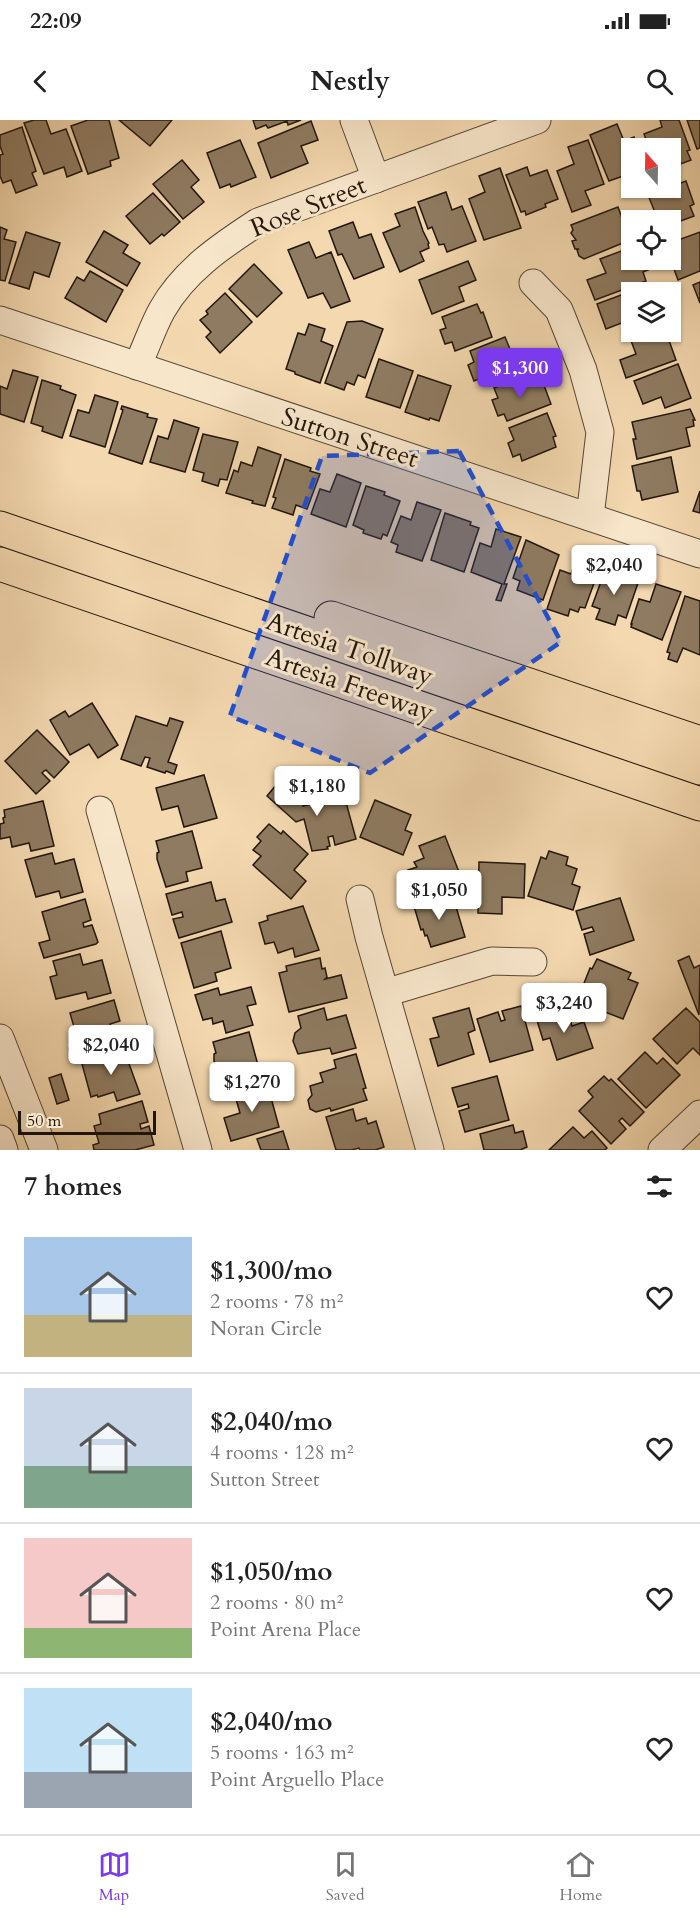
<!DOCTYPE html>
<meta charset="utf-8">
<style>
:root{--surface:#fff;--page:#f6f6f6;--text:#222;--muted:#767676;--line:#e0e0e0;--accent:#7c3aed}
body{margin:0;font-family:Cardo,serif;background:var(--page);color:var(--text);height:100vh;display:flex;flex-direction:column;font-size:22px;white-space:nowrap}
*{box-sizing:border-box;margin:0}
p{font-size:20px;color:var(--muted)}
.icon{flex:none;width:33px;height:33px;fill:none;stroke:currentColor;stroke-width:2;stroke-linecap:round;stroke-linejoin:round}
.map{position:relative;height:1030px;overflow:hidden}
.sheet{display:flex;flex-direction:column;background:var(--surface);flex:1}
.sheet>*{flex:none}
.needle{width:39px;rotate:340deg}
.buttons{position:absolute;left:621px;top:18px;display:grid;gap:12px}
.buttons a{display:grid;place-items:center;width:60px;height:60px;border-radius:0px;background:var(--surface);box-shadow:0 2px 4px #0004;font-size:30px}
.scale{position:absolute;left:18px;bottom:15px;width:138px;box-sizing:border-box;padding-left:6px;border:3px solid #22160c;border-top:0;font-size:16px;line-height:21px;white-space:nowrap;color:#22160c;-webkit-text-stroke:4px #f8e6cb;paint-order:stroke}
.price{position:absolute;translate:-50% -51px;padding:0 14px;border-radius:6px;background:#fff;color:#222;font-size:20px;line-height:39px;filter:drop-shadow(0 2px 3px #0008)}
.price::after{content:'';position:absolute;left:50%;top:36px;width:18px;height:14px;margin-left:-9px;background:inherit;clip-path:polygon(0 0,100% 0,50% 100%)}
.price.active{background:var(--accent);color:#fff}
ul{padding:0;list-style:none}
li{display:flex;align-items:center;gap:18px;height:150px;padding:0 24px}
li+li{border-top:2px solid var(--line)}
li span{display:grid;place-items:center;flex:none;width:168px;height:120px;border-radius:0px;color:#555}
li>.icon{margin-inline-start:auto}
span .icon{width:72px;height:72px;fill:#fffc;stroke-width:1}
li b{font-size:26px}
h2{display:flex;justify-content:space-between;align-items:center;height:72px;padding:0 24px;font-size:26px}
.status{display:flex;justify-content:space-between;align-items:center;height:42px;padding:0 30px;background:var(--surface);direction:ltr}
.status svg{height:16px;fill:currentColor}
header{display:flex;justify-content:space-between;align-items:center;height:78px;padding:0 24px;background:var(--surface);font-size:27px;font-weight:700}
.tabs{display:flex;justify-content:space-around;align-items:center;height:84px;border-top:2px solid var(--line);background:var(--surface);font-size:16px;color:var(--muted)}
.tabs a{display:grid;justify-items:center;gap:3px}
.tabs .active{color:var(--accent)}
.map>svg:first-child{display:block}
.building{fill:#8f7b61;stroke:#22160c;stroke-width:1.5}
.lines{fill:none;stroke-linecap:round;stroke-linejoin:round}
.minor-casing{stroke:#564635;stroke-width:29}
.highway-casing{stroke:#22160c;stroke-width:35}
.minor{stroke:#f8e6cb;stroke-width:27}
.highway{stroke:#f4d8af;stroke-width:33}
.marked{fill:#1d4ed8;fill-opacity:0.2;stroke:#1d4ed8;stroke-width:4.5;stroke-dasharray:12 8;stroke-linejoin:round}
.labels{text-anchor:middle;stroke-width:6;stroke-linejoin:round;paint-order:stroke}
.street-label{font-size:26px;fill:#22160c;stroke:#f8e6cb}
</style>
<div class="status"><b>22:09</b><svg viewBox="0 0 49 12"><path d="M0 12V9h3v3zM5 12V6h3v6zM10 12V3h3v9zM15 12V0h3v12zM26 1h20v11H26zM47 4h2v5h-2z"/></svg></div>
<header><svg class="icon" aria-label="back" viewBox="0 0 24 24"><path d="M15 5l-7 7 7 7"/></svg>Nestly<svg class="icon" aria-label="search" viewBox="0 0 24 24"><circle cx="10" cy="10" r="6"/><path d="M15 15l6 6"/></svg></header>
<div class="map">
<svg width="700" height="1030" viewBox="0 0 700 1030">
<rect width="100%" height="100%" fill="#f4d8af"/>
<filter id="stains"><feTurbulence type="fractalNoise" baseFrequency=".00333" numOctaves="4"/><feColorMatrix values="0 0 0 0 .2 0 0 0 0 .09 0 0 0 0 .02 0 0 0 .5 -.17"/></filter>
<radialGradient id="worn" r=".72"><stop offset=".6" stop-color="#630" stop-opacity="0"/><stop offset="1" stop-color="#630" stop-opacity=".3"/></radialGradient>
<g class="building">
<polygon points="34,0 46,0 51,14 66,9 82,51 67,57 64,47 44,54 24,3"/>
<polygon points="88,0 109,0 119,38 110,41 111,46 88,54 71,6"/>
<polygon points="119,0 172,0 150,26"/>
<polygon points="253,0 301,0 288,5 287,1 268,8 266,5 256,9"/>
<polygon points="660,0 679,0 690,30 687,31 691,40 670,48 670,28 649,28 644,14 662,7"/>
<polygon points="687,0 700,0 700,28 697,29"/>
<polygon points="311,1 318,20 301,26 308,43 271,58 258,23"/>
<polygon points="617,4 624,21 634,17 638,28 632,28 632,61 629,62 626,55 609,61 590,15"/>
<polygon points="22,7 36,51 32,53 37,65 16,73 11,60 3,63 0,56 0,35 3,34 0,26 0,15"/>
<polygon points="240,20 256,57 231,67 230,64 220,68 207,33"/>
<polygon points="588,20 604,64 585,71 591,85 572,92 557,51 574,44 568,27"/>
<polygon points="182,40 199,60 191,67 204,82 183,99 153,64"/>
<polygon points="527,47 530,56 547,50 558,79 545,84 546,87 526,95 525,91 521,92 506,55"/>
<polygon points="500,48 521,108 484,120 469,79 485,72 479,56"/>
<polygon points="686,61 694,84 690,86 694,96 670,105 670,100 658,100 648,75"/>
<polygon points="446,72 452,90 462,86 476,121 447,132 444,124 439,125 432,107 428,109 418,82"/>
<polygon points="153,73 180,102 164,116 162,114 150,124 126,96"/>
<polygon points="415,87 423,111 429,123 428,124 429,128 420,132 424,141 400,152 383,113 400,106 395,94"/>
<polygon points="618,87 630,120 584,139 579,136 577,130 579,129 575,129 572,121 576,120 571,113 573,110 571,105"/>
<polygon points="353,102 359,118 371,114 384,147 354,159 342,134 338,135 329,111"/>
<polygon points="0,107 7,110 4,119 16,122 5,161 0,160"/>
<polygon points="104,111 128,125 123,133 140,143 127,166 86,142"/>
<polygon points="26,112 60,123 49,157 34,152 29,169 9,163"/>
<polygon points="700,112 700,151 678,160 670,138 670,123"/>
<polygon points="309,122 316,138 331,132 350,181 331,188 323,173 308,178 288,130"/>
<polygon points="632,127 632,140 647,140 650,149 643,152 646,161 595,180 587,160 606,153 600,139"/>
<polygon points="468,141 476,160 459,167 464,181 432,194 419,160"/>
<polygon points="254,144 282,173 257,197 229,169"/>
<polygon points="90,151 123,170 106,202 65,178 77,157 84,161"/>
<polygon points="700,162 700,183 693,165"/>
<polygon points="640,168 642,172 632,172 632,211 628,212 624,202 606,209 597,184"/>
<polygon points="225,173 252,202 220,233 206,217 211,212 200,200 208,194 206,191"/>
<polygon points="477,184 481,193 483,192 492,217 455,231 452,222 445,224 440,210 446,208 442,197"/>
<polygon points="362,201 383,209 365,258 358,255 354,265 347,262 344,270 325,263 347,202"/>
<polygon points="309,204 325,209 321,221 333,226 320,263 295,254 295,252 286,249 298,213 305,215"/>
<polygon points="647,212 666,212 676,240 626,258 620,240 636,234 630,218"/>
<polygon points="505,217 519,251 484,265 481,258 474,261 468,245 474,242 470,231"/>
<polygon points="379,239 413,251 400,288 366,277"/>
<polygon points="678,244 691,278 665,288 661,277 643,284 634,261"/>
<polygon points="13,250 38,257 24,302 0,294 0,266 7,269"/>
<polygon points="418,255 451,266 439,301 430,298 429,300 405,292"/>
<polygon points="520,258 524,267 542,260 551,284 507,301 504,294 498,296 492,280 498,278 494,268"/>
<polygon points="42,260 61,266 60,269 76,275 62,318 42,311 43,307 31,303"/>
<polygon points="95,275 118,282 105,327 70,316 78,290 89,293"/>
<polygon points="122,286 148,294 147,297 157,299 142,344 109,333 123,290 121,289"/>
<polygon points="690,289 695,300 693,300 694,306 686,308 690,326 637,339 633,319 636,319 632,302"/>
<polygon points="547,293 556,316 553,317 556,327 522,341 520,334 513,337 508,323 514,320 509,308"/>
<polygon points="174,300 199,308 185,352 150,342 158,316 168,319"/>
<polygon points="203,314 238,322 227,360 220,359 218,366 202,361 204,353 193,350"/>
<polygon points="258,327 281,335 265,386 252,383 253,381 226,373 234,350 238,352 241,342 252,346"/>
<polygon points="671,337 678,372 642,380 640,371 637,371 632,346"/>
<polygon points="285,339 311,348 310,351 320,354 307,389 296,385 293,395 272,388 276,378 273,377"/>
<polygon points="337,354 361,363 346,407 311,394 320,369 330,372"/>
<polygon points="366,366 385,372 384,375 400,381 387,416 383,414 381,419 363,413 364,410 353,405"/>
<polygon points="700,371 700,393 693,391"/>
<polygon points="417,382 441,390 422,441 396,432 398,425 391,422 401,396 411,400"/>
<polygon points="445,393 471,402 470,405 479,408 464,452 431,440"/>
<polygon points="496,409 521,417 504,464 507,464 501,481 496,480 502,464 471,452 480,423 491,427"/>
<polygon points="526,420 559,435 543,480 517,470 520,461 513,458"/>
<polygon points="577,436 601,444 585,488 580,487 578,492 570,489 568,496 547,489 560,450 571,454"/>
<polygon points="606,448 629,456 628,460 638,463 626,498 618,495 615,505 596,499 600,489 592,486"/>
<polygon points="656,464 681,472 662,520 631,507 632,504 631,504 639,479 650,482"/>
<polygon points="685,476 700,481 700,535 683,528 677,542 668,539 670,533 667,532"/>
<polygon points="92,583 118,625 98,638 89,624 70,635 50,600 65,591 69,597"/>
<polygon points="136,596 167,606 170,598 183,602 168,642 177,645 174,654 166,651 165,653 147,647 150,638 145,637 141,646 121,639"/>
<polygon points="37,610 69,642 54,658 46,650 44,651 42,653 50,661 36,674 5,641"/>
<polygon points="204,655 217,698 184,707 178,686 162,690 156,668"/>
<polygon points="281,659 297,673 295,675 303,683 303,686 344,675 356,719 335,725 333,716 328,717 330,726 327,727 328,729 312,731 304,699 296,702 267,676"/>
<polygon points="375,680 411,695 405,710 412,713 403,735 360,717"/>
<polygon points="43,681 54,726 31,731 29,723 12,727 10,717 0,719 0,704 4,703 3,698 5,697 4,690"/>
<polygon points="269,704 281,714 283,711 308,734 294,750 306,761 291,779 253,745 261,736 253,730 261,721 257,717"/>
<polygon points="192,711 202,748 186,752 188,761 166,767 157,739 157,733 159,732 156,721"/>
<polygon points="445,716 459,752 437,760 440,767 418,775 408,750 417,747 414,742 424,738 419,726"/>
<polygon points="549,731 568,737 566,745 577,749 572,764 580,767 573,790 528,776 541,737 546,739"/>
<polygon points="52,733 55,744 74,739 83,772 61,778 59,771 36,777 25,740"/>
<polygon points="479,742 525,744 524,778 502,777 502,794 478,793"/>
<polygon points="211,762 216,781 225,779 232,802 179,818 173,799 183,797 182,792 172,795 166,774"/>
<polygon points="436,776 439,785 454,780 465,817 431,827 427,815 425,816 423,809 421,810 413,783"/>
<polygon points="620,778 634,820 590,835 584,814 594,811 592,807 582,810 576,791"/>
<polygon points="85,779 91,800 83,803 84,807 92,805 98,822 96,824 44,838 39,823 50,820 42,792"/>
<polygon points="303,786 319,830 295,837 293,828 278,833 274,822 265,824 259,803 268,800 267,796"/>
<polygon points="221,811 231,848 215,853 217,861 194,868 181,823"/>
<polygon points="80,834 83,845 102,840 111,873 88,879 86,872 56,879 50,857 57,855 53,841"/>
<polygon points="689,836 694,848 700,845 699,895 678,841"/>
<polygon points="320,838 322,849 325,848 327,857 325,859 341,855 347,878 289,892 279,853 287,851 286,846"/>
<polygon points="597,839 631,853 628,859 638,863 623,899 577,881 590,848 592,849"/>
<polygon points="251,867 256,884 247,886 253,905 226,913 223,901 213,904 212,898 203,900 195,875 218,868 220,875"/>
<polygon points="114,880 120,901 110,904 111,909 121,906 126,924 83,937 82,935 71,938 69,928 79,925 70,893"/>
<polygon points="521,886 533,930 490,942 477,899 498,892 501,901 505,900 502,891"/>
<polygon points="324,888 327,900 346,895 356,928 332,934 330,928 298,934 293,921 295,913 301,908 298,896"/>
<polygon points="469,888 475,910 468,913 474,934 438,946 430,919 439,917 433,898"/>
<polygon points="686,888 700,902 700,935 693,928 677,944 653,919"/>
<polygon points="561,889 564,898 569,896 572,906 584,902 593,928 557,940 550,918 543,920 536,897"/>
<polygon points="249,912 259,949 243,954 245,963 223,969 214,941 214,934 216,933 213,922"/>
<polygon points="124,930 140,974 117,981 114,972 98,977 97,975 91,977 82,944 88,942 88,940"/>
<polygon points="645,932 657,944 663,938 680,955 646,988 618,959"/>
<polygon points="356,934 366,968 363,969 367,980 331,991 330,988 316,992 310,989 308,980 312,975 310,966 323,962 320,953 336,948 334,940"/>
<polygon points="61,954 69,980 57,984 49,958"/>
<polygon points="497,956 509,1000 465,1012 459,991 469,988 468,984 458,987 452,968"/>
<polygon points="604,956 609,961 611,959 644,992 630,1006 622,998 619,1001 626,1009 611,1024 579,991 593,977 588,971"/>
<polygon points="267,963 279,1007 231,1021 224,998 240,993 234,972"/>
<polygon points="142,981 148,1002 140,1004 141,1009 149,1006 154,1025 135,1030 94,1030 93,1025 99,1023 94,1006 101,1004 99,994"/>
<polygon points="353,989 356,1001 366,998 368,1004 376,1001 384,1027 375,1030 360,1030 359,1028 351,1030 336,1030 326,997"/>
<polygon points="513,1005 515,1013 523,1011 527,1027 520,1030 484,1030 480,1014"/>
<polygon points="573,1007 584,1018 592,1011 607,1028 605,1030 549,1030"/>
<polygon points="283,1011 289,1030 261,1030 257,1019"/>
</g>
<g class="lines">
<defs>
<g id="minor">
<polyline points="354,0 376,59"/>
<polyline points="533,163 559,190 583,250 600,312 590,397"/>
<polyline points="0,200 700,434"/>
<path d="M137,246C146,228 152,208 162,190C184,151 221,126 258,102L537,0"/>
<polyline points="100,690 198,1030"/>
<polyline points="360,779 369,817 430,1030"/>
<polyline points="385,873 492,841 533,842"/>
<polyline points="0,918 44,1030"/>
<polyline points="0,1019 4,1030"/>
<polyline points="662,1030 700,994"/>
</g>
<g id="highway">
<polyline points="0,408 700,648"/>
<polyline points="0,444 700,684"/>
<polyline points="331,498 700,623"/>
</g>
</defs>
<use href="#minor" class="minor-casing"/>
<use href="#highway" class="highway-casing"/>
<use href="#minor" class="minor"/>
<use href="#highway" class="highway"/>
</g>
<path class="marked" d="M459,331L561,522L370,653L230,596L322,336Z"/>
<g class="labels">
<g class="street-label">
<text transform="translate(308 86) rotate(-22)" y="9">Rose Street</text>
<text transform="translate(350 317) rotate(18)" y="9">Sutton Street</text>
<text transform="translate(350 528) rotate(19)" y="9">Artesia Tollway</text>
<text transform="translate(350 564) rotate(19)" y="9">Artesia Freeway</text>
</g>
</g>
<rect width="100%" height="100%" filter="url(#stains)"/>
<rect width="100%" height="100%" fill="url(#worn)"/>
</svg>
<div class="buttons">
<a><svg class="needle" viewBox="-14 -14 28 28"><path d="M0-13l5 13h-10z" fill="#e53935"/><path d="M0 13l5-13h-10z" fill="#767676"/></svg></a>
<a><svg class="icon" aria-label="locate" viewBox="0 0 24 24"><circle cx="12" cy="12" r="6"/><path d="M12 2v4M12 18v4M2 12h4M18 12h4"/></svg></a>
<a><svg class="icon" aria-label="layers" viewBox="0 0 24 24"><path d="M12 4l9 5-9 5-9-5zM3 14l9 5 9-5"/></svg></a>
</div>
<div class="scale">50 m</div>
<b class="price active" style="left:520px;top:279px">$1,300</b>
<b class="price" style="left:614px;top:476px">$2,040</b>
<b class="price" style="left:317px;top:697px">$1,180</b>
<b class="price" style="left:439px;top:801px">$1,050</b>
<b class="price" style="left:564px;top:914px">$3,240</b>
<b class="price" style="left:111px;top:956px">$2,040</b>
<b class="price" style="left:252px;top:993px">$1,270</b>
</div>
<section class="sheet">
<h2>7 homes<svg class="icon" aria-label="filters" viewBox="0 0 24 24"><path d="M4 7h16M4 17h16"/><circle cx="9" cy="7" r="2"/><circle cx="15" cy="17" r="2"/></svg></h2>
<ul>
<li><span style="background:linear-gradient(#a9c7e8 65%,#c2b280 0)"><svg class="icon" aria-label="home" viewBox="0 0 24 24"><path d="M3 11l9-7 9 7M6 9v11h12V9"/></svg></span><div><b>$1,300/mo</b><p>2 rooms · 78 m²</p><p>Noran Circle</p></div><svg class="icon" aria-label="heart" viewBox="0 0 24 24"><path d="M12 20l-8-8c-3-5 5-10 8-4 3-6 11-1 8 4z"/></svg></li>
<li><span style="background:linear-gradient(#c9d6e8 65%,#7fa58c 0)"><svg class="icon" aria-label="home" viewBox="0 0 24 24"><path d="M3 11l9-7 9 7M6 9v11h12V9"/></svg></span><div><b>$2,040/mo</b><p>4 rooms · 128 m²</p><p>Sutton Street</p></div><svg class="icon" aria-label="heart" viewBox="0 0 24 24"><path d="M12 20l-8-8c-3-5 5-10 8-4 3-6 11-1 8 4z"/></svg></li>
<li><span style="background:linear-gradient(#f6c9c9 75%,#8fb573 0)"><svg class="icon" aria-label="home" viewBox="0 0 24 24"><path d="M3 11l9-7 9 7M6 9v11h12V9"/></svg></span><div><b>$1,050/mo</b><p>2 rooms · 80 m²</p><p>Point Arena Place</p></div><svg class="icon" aria-label="heart" viewBox="0 0 24 24"><path d="M12 20l-8-8c-3-5 5-10 8-4 3-6 11-1 8 4z"/></svg></li>
<li><span style="background:linear-gradient(#bfe0f5 70%,#9aa5b1 0)"><svg class="icon" aria-label="home" viewBox="0 0 24 24"><path d="M3 11l9-7 9 7M6 9v11h12V9"/></svg></span><div><b>$2,040/mo</b><p>5 rooms · 163 m²</p><p>Point Arguello Place</p></div><svg class="icon" aria-label="heart" viewBox="0 0 24 24"><path d="M12 20l-8-8c-3-5 5-10 8-4 3-6 11-1 8 4z"/></svg></li>
</ul>
</section>
<nav class="tabs">
<a class="active"><svg class="icon" aria-label="map" viewBox="0 0 24 24"><path d="M3 6l6-2 6 2 6-2v14l-6 2-6-2-6 2zM9 4v14M15 6v14"/></svg>Map</a>
<a><svg class="icon" aria-label="saved" viewBox="0 0 24 24"><path d="M7 4h10v16l-5-4-5 4z"/></svg>Saved</a>
<a><svg class="icon" aria-label="home" viewBox="0 0 24 24"><path d="M3 11l9-7 9 7M6 9v11h12V9"/></svg>Home</a>
</nav>
